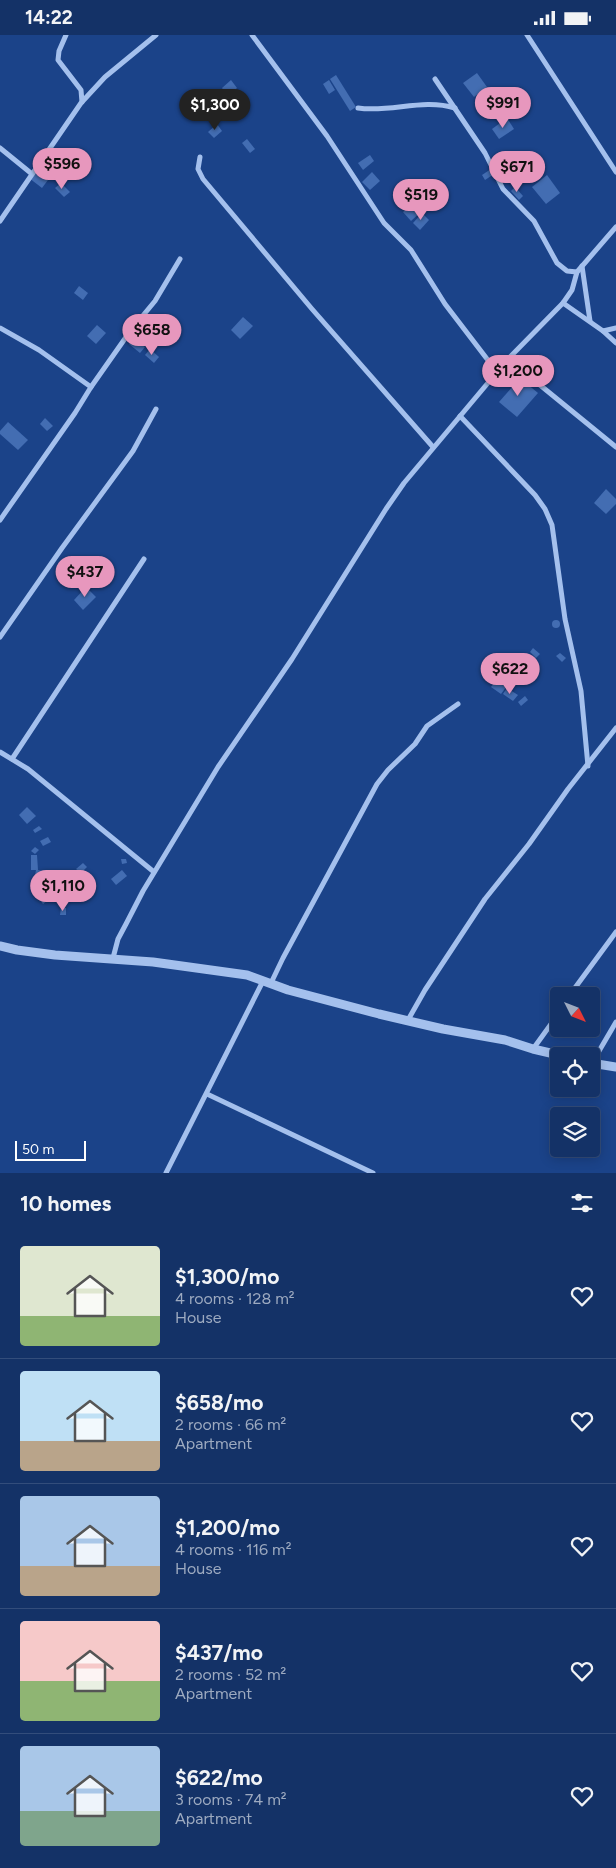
<!DOCTYPE html>
<meta charset="utf-8">
<style>
:root{--surface:#143267;--page:#213e70;--text:#f1f3f6;--muted:#9daac0;--line:#334d7b;--accent:#e797bd}
body{margin:0;font-family:Figtree,sans-serif;background:var(--page);color:var(--text);height:100vh;display:flex;flex-direction:column;font-size:19px;white-space:nowrap}
*{box-sizing:border-box;margin:0}
p{font-size:16px;color:var(--muted)}
.icon{flex:none;width:28px;height:28px;fill:none;stroke:currentColor;stroke-width:2;stroke-linecap:round;stroke-linejoin:round}
.map{position:relative;height:1138px;overflow:hidden}
.sheet{display:flex;flex-direction:column;background:var(--surface);flex:1}
.sheet>*{flex:none}
.needle{width:32px;rotate:132deg}
.fabs{position:absolute;left:550px;top:952px;display:grid;gap:10px}
.fabs a{display:grid;place-items:center;width:50px;height:50px;border-radius:5px;background:var(--surface);box-shadow:0 2px 12px #0003,0 0 0 1px var(--line);font-size:25px}
.scale{position:absolute;left:15px;bottom:12px;width:71px;box-sizing:border-box;padding-left:5px;border:2px solid #fff;border-top:0;font-size:14px;line-height:18px;white-space:nowrap;color:#fff;-webkit-text-stroke:4px #1b4389;paint-order:stroke}
.price{position:absolute;translate:-50% -42px;padding:0 11px;border-radius:18px;background:var(--accent);color:#111;font-size:16px;line-height:32px;filter:drop-shadow(0 1px 2px #0008)}
.price::after{content:'';position:absolute;left:50%;top:30px;width:15px;height:11px;margin-left:-8px;background:inherit;clip-path:polygon(0 0,100% 0,50% 100%)}
.price.on{background:#222;color:#fff}
ul{padding:0;list-style:none}
li{display:flex;align-items:center;gap:15px;height:125px;padding:0 20px}
li+li{border-top:1px solid var(--line)}
li span{display:grid;place-items:center;flex:none;width:140px;height:100px;border-radius:5px;color:#555}
li>.icon{margin-inline-start:auto}
span .icon{width:60px;height:60px;fill:#fffc;stroke-width:1}
li b{font-size:21px}
h2{display:flex;justify-content:space-between;align-items:center;height:60px;padding:0 20px;font-size:21px}
.status{display:flex;justify-content:space-between;align-items:center;height:35px;padding:0 25px;background:var(--surface);direction:ltr}
.status svg{height:14px;fill:currentColor}
.map>svg:first-child{display:block}
.building{fill:#436db2}
.lines{fill:none;stroke-linecap:round;stroke-linejoin:round}
.minor{stroke:#a4c0ed;stroke-width:5}
.tertiary{stroke:#a4c0ed;stroke-width:9}
</style>
<div class="status"><b>14:22</b><svg viewBox="0 0 49 12"><path d="M0 12V9h3v3zM5 12V6h3v6zM10 12V3h3v9zM15 12V0h3v12zM26 1h20v11H26zM47 4h2v5h-2z"/></svg></div>
<div class="map">
<svg width="616" height="1138" viewBox="0 0 616 1138">
<rect width="100%" height="100%" fill="#1b4389"/>
<g class="building">
<polygon points="477,38 487,52 474,62 463,48"/>
<polygon points="336,40 356,72 350,76 330,44"/>
<polygon points="231,45 237,53 228,61 222,53"/>
<polygon points="329,45 335,55 329,59 323,49"/>
<polygon points="493,62 500,72 488,81 480,71"/>
<polygon points="507,83 514,94 499,104 492,94"/>
<polygon points="217,89 222,96 214,103 208,97"/>
<polygon points="247,104 255,114 250,118 242,108"/>
<polygon points="370,120 374,126 363,135 358,128"/>
<polygon points="491,134 494,139 485,145 482,140"/>
<polygon points="35,135 48,145 42,153 29,143"/>
<polygon points="372,137 380,146 370,155 362,147"/>
<polygon points="547,140 560,158 546,169 532,152"/>
<polygon points="61,148 70,157 64,162 55,153"/>
<polygon points="515,152 523,161 519,165 511,156"/>
<polygon points="414,167 422,176 411,186 403,177"/>
<polygon points="422,178 429,185 420,195 413,188"/>
<polygon points="79,251 88,258 83,265 74,258"/>
<polygon points="243,282 253,291 240,304 231,295"/>
<polygon points="97,290 106,298 96,309 87,301"/>
<polygon points="134,303 145,312 140,318 129,309"/>
<polygon points="150,314 159,322 154,328 145,320"/>
<polygon points="520,343 538,358 517,382 499,367"/>
<polygon points="45,383 53,391 47,396 40,389"/>
<polygon points="8,387 28,405 18,415 0,399 0,396"/>
<polygon points="606,454 616,464 616,469 606,479 594,468"/>
<polygon points="86,552 96,562 83,575 74,565"/>
<circle cx="556" cy="589" r="4"/>
<polygon points="533,613 540,619 536,623 530,617"/>
<polygon points="560,618 566,623 562,627 556,621"/>
<polygon points="506,625 512,630 504,639 499,634"/>
<polygon points="498,643 507,651 501,659 491,652"/>
<polygon points="507,653 518,660 513,666 503,659"/>
<polygon points="525,661 528,665 521,671 518,667"/>
<polygon points="27,772 36,781 27,789 19,780"/>
<polygon points="39,791 42,794 35,798 33,795"/>
<polygon points="48,802 51,807 43,811 40,806"/>
<polygon points="35,812 39,815 35,819 31,816"/>
<polygon points="31,820 37,820 38,835 43,836 42,840 35,840 36,835 31,835"/>
<polygon points="121,824 126,824 127,828 122,829"/>
<polygon points="83,828 87,832 81,838 76,834"/>
<polygon points="122,835 127,841 116,850 111,844"/>
<polygon points="84,851 88,854 83,860 79,858"/>
<polygon points="45,859 48,865 43,869 39,863"/>
<polygon points="61,873 66,873 66,880 60,880"/>
</g>
<g class="lines">
<g class="minor">
<polyline points="66,0 59,16 58,25 81,55 82,67"/>
<polyline points="252,0 327,101 384,188 411,215 445,269 497,337"/>
<polyline points="527,0 616,137"/>
<polyline points="435,44 485,118 503,154 534,186 557,228 567,236 577,237"/>
<path d="M358,73C391,78 422,63 455,73"/>
<polyline points="0,113 32,139"/>
<polyline points="200,122 198,134 203,144 312,274 433,412"/>
<polyline points="0,186 81,68 105,42 156,0"/>
<polyline points="582,231 590,286"/>
<polyline points="563,268 603,296 616,308"/>
<polyline points="0,293 39,315 91,352"/>
<polyline points="603,296 616,293"/>
<polyline points="508,324 616,412"/>
<polyline points="460,381 535,460 545,474 552,490 565,584 581,656 588,731"/>
<polyline points="0,485 75,378 91,352 131,295 155,266 180,224"/>
<polyline points="0,602 62,513 133,416 156,374"/>
<polyline points="0,717 28,734 154,837"/>
<polyline points="12,724 144,524"/>
<polyline points="113,923 118,904 126,889 143,856 218,732 292,624 386,474 404,448 508,324 563,268 572,255 577,237 616,192"/>
<polyline points="271,948 283,923 377,749 388,735 415,709 427,691 458,669"/>
<polyline points="569,961 616,897"/>
<polyline points="408,985 425,955 485,864 529,809 568,754 616,693"/>
<polyline points="533,1014 559,978"/>
<polyline points="592,1028 616,987"/>
<polyline points="207,1059 373,1138"/>
<polyline points="166,1138 263,946"/>
</g>
<g class="tertiary">
<polyline points="0,911 17,915 55,920 153,927 247,940 288,955 379,979 443,994 505,1005 533,1014 563,1021"/>
<polyline points="591,1028 616,1032"/>
</g>
</g>
</svg>
<div class="fabs">
<a><svg class="needle" viewBox="-14 -14 28 28"><path d="M0-13l5 13h-10z" fill="#e53935"/><path d="M0 13l5-13h-10z" fill="#9daac0"/></svg></a>
<a><svg class="icon" aria-label="locate" viewBox="0 0 24 24"><circle cx="12" cy="12" r="6"/><path d="M12 2v4M12 18v4M2 12h4M18 12h4"/></svg></a>
<a><svg class="icon" aria-label="layers" viewBox="0 0 24 24"><path d="M12 4l9 5-9 5-9-5zM3 14l9 5 9-5"/></svg></a>
</div>
<div class="scale">50 m</div>
<b class="price" style="left:503px;top:94px">$991</b>
<b class="price on" style="left:215px;top:96px">$1,300</b>
<b class="price" style="left:62px;top:155px">$596</b>
<b class="price" style="left:517px;top:158px">$671</b>
<b class="price" style="left:421px;top:186px">$519</b>
<b class="price" style="left:152px;top:321px">$658</b>
<b class="price" style="left:518px;top:362px">$1,200</b>
<b class="price" style="left:85px;top:563px">$437</b>
<b class="price" style="left:510px;top:660px">$622</b>
<b class="price" style="left:63px;top:877px">$1,110</b>
</div>
<section class="sheet">
<h2>10 homes<svg class="icon" aria-label="filters" viewBox="0 0 24 24"><path d="M4 7h16M4 17h16"/><circle cx="9" cy="7" r="2"/><circle cx="15" cy="17" r="2"/></svg></h2>
<ul>
<li><span style="background:linear-gradient(#dfe7d0 70%,#8fb573 0)"><svg class="icon" aria-label="home" viewBox="0 0 24 24"><path d="M3 11l9-7 9 7M6 9v11h12V9"/></svg></span><div><b>$1,300/mo</b><p>4 rooms · 128 m²</p><p>House</p></div><svg class="icon" aria-label="heart" viewBox="0 0 24 24"><path d="M12 20l-8-8c-3-5 5-10 8-4 3-6 11-1 8 4z"/></svg></li>
<li><span style="background:linear-gradient(#bfe0f5 70%,#b9a48a 0)"><svg class="icon" aria-label="home" viewBox="0 0 24 24"><path d="M3 11l9-7 9 7M6 9v11h12V9"/></svg></span><div><b>$658/mo</b><p>2 rooms · 66 m²</p><p>Apartment</p></div><svg class="icon" aria-label="heart" viewBox="0 0 24 24"><path d="M12 20l-8-8c-3-5 5-10 8-4 3-6 11-1 8 4z"/></svg></li>
<li><span style="background:linear-gradient(#a9c7e8 70%,#b9a48a 0)"><svg class="icon" aria-label="home" viewBox="0 0 24 24"><path d="M3 11l9-7 9 7M6 9v11h12V9"/></svg></span><div><b>$1,200/mo</b><p>4 rooms · 116 m²</p><p>House</p></div><svg class="icon" aria-label="heart" viewBox="0 0 24 24"><path d="M12 20l-8-8c-3-5 5-10 8-4 3-6 11-1 8 4z"/></svg></li>
<li><span style="background:linear-gradient(#f6c9c9 60%,#8fb573 0)"><svg class="icon" aria-label="home" viewBox="0 0 24 24"><path d="M3 11l9-7 9 7M6 9v11h12V9"/></svg></span><div><b>$437/mo</b><p>2 rooms · 52 m²</p><p>Apartment</p></div><svg class="icon" aria-label="heart" viewBox="0 0 24 24"><path d="M12 20l-8-8c-3-5 5-10 8-4 3-6 11-1 8 4z"/></svg></li>
<li><span style="background:linear-gradient(#a9c7e8 65%,#7fa58c 0)"><svg class="icon" aria-label="home" viewBox="0 0 24 24"><path d="M3 11l9-7 9 7M6 9v11h12V9"/></svg></span><div><b>$622/mo</b><p>3 rooms · 74 m²</p><p>Apartment</p></div><svg class="icon" aria-label="heart" viewBox="0 0 24 24"><path d="M12 20l-8-8c-3-5 5-10 8-4 3-6 11-1 8 4z"/></svg></li>
</ul>
</section>
